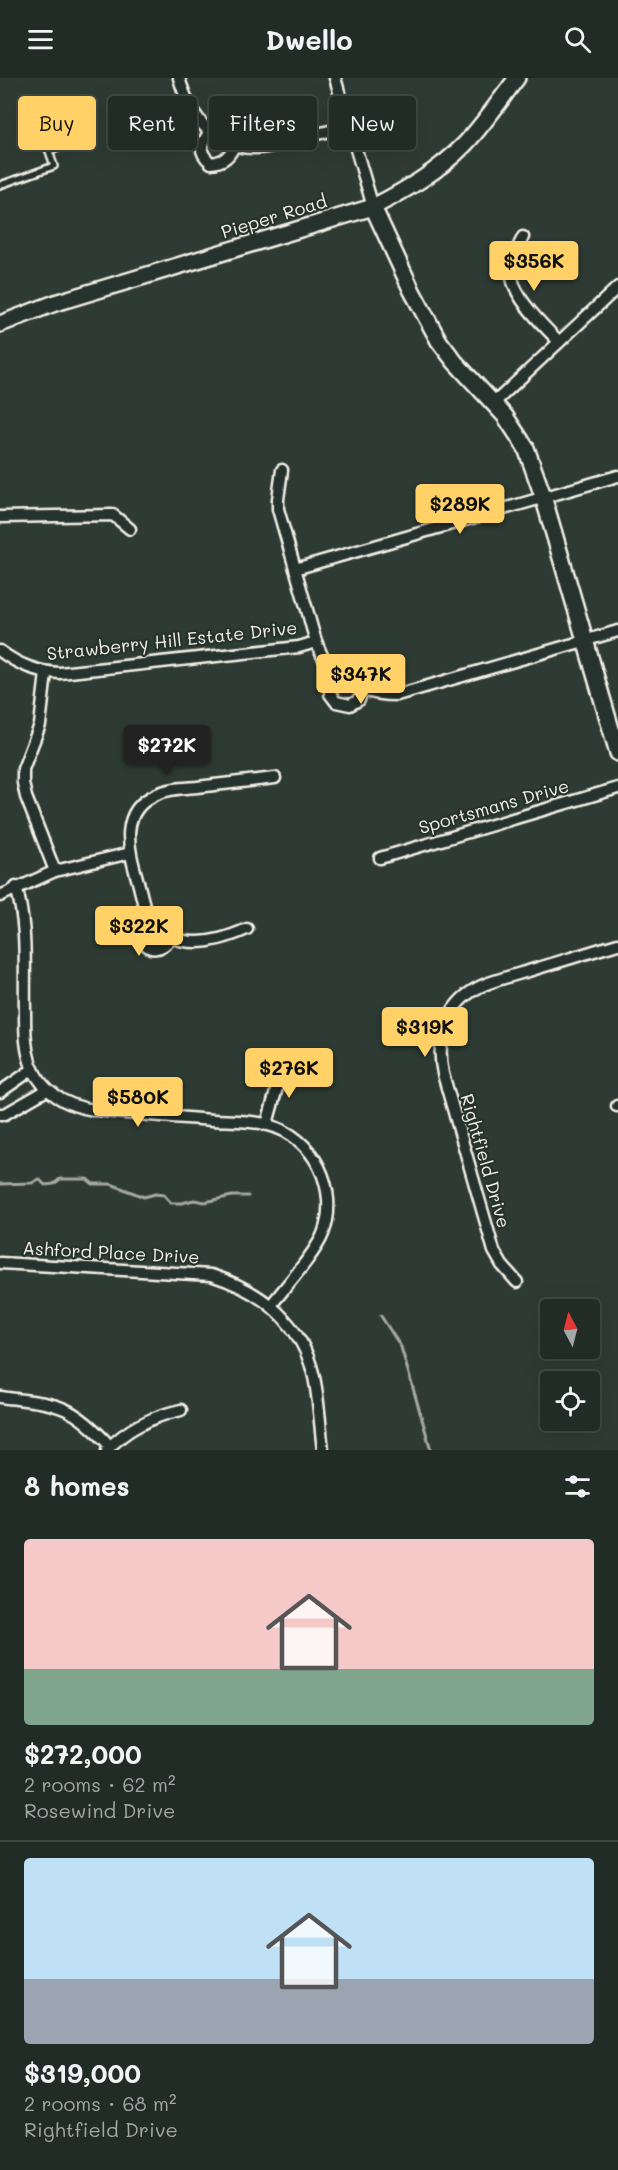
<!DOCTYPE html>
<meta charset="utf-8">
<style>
:root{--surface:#222c27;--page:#2a342f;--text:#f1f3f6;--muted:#a2a7a7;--line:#3f4844;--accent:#ffd166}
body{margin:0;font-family:Mali,sans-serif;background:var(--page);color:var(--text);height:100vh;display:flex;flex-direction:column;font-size:22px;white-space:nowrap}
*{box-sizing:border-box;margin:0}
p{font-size:20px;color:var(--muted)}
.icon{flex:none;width:33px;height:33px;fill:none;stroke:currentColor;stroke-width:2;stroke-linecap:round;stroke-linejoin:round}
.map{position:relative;height:1372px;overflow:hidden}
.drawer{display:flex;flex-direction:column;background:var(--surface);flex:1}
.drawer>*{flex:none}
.top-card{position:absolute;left:18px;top:18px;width:582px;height:54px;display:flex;gap:12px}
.needle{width:39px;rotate:353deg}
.controls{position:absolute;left:540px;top:1221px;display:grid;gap:12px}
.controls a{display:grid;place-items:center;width:60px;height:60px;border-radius:6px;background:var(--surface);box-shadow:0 6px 24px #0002,0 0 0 2px var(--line);font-size:30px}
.price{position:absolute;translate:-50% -51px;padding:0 14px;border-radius:6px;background:var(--accent);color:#111;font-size:20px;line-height:39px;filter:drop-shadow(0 2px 3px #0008)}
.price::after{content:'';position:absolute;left:50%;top:36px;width:18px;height:14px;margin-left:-9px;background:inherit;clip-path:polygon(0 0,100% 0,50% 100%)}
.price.current{background:#222;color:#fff}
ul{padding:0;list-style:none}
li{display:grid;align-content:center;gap:12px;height:318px;padding:0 24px}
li+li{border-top:2px solid var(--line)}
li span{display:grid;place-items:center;height:186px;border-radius:6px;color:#555}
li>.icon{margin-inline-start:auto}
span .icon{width:108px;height:108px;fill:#fffc;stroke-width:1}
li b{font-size:26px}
h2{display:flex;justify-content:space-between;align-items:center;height:72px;padding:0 24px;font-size:26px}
.chip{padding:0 21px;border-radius:6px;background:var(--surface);box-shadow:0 6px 24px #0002,0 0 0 2px var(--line);font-size:21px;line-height:54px}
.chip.current{background:var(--accent);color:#111}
header{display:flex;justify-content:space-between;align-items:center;height:78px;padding:0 24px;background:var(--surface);font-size:27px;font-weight:800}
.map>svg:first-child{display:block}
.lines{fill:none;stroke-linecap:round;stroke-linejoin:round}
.stream{stroke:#a4a8a0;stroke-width:3}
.lane-casing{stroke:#f4f1e8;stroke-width:10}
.street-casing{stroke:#f4f1e8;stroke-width:15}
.secondary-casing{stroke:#f4f1e8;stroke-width:20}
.lane{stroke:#26332d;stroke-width:5}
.street{stroke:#26332d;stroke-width:10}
.secondary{stroke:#26332d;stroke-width:15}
.labels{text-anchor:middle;stroke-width:4.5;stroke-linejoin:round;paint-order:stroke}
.street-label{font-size:18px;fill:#f4f1e8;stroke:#26332d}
</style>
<header><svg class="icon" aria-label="menu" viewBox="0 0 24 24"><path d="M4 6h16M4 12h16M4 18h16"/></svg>Dwello<svg class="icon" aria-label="search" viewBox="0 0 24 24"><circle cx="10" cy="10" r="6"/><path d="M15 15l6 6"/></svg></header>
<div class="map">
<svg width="618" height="1372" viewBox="0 0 618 1372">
<rect width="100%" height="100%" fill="#2e3b34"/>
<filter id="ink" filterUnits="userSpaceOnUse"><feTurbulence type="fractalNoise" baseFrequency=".0167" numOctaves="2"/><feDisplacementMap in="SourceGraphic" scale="12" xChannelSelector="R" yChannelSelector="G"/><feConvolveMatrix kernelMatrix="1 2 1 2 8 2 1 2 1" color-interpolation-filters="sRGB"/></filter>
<g filter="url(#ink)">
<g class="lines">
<g class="stream">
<polyline points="0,1106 32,1105 39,1101 45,1107 54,1106 60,1101 87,1101 93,1106 111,1106 144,1119 155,1116 164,1117 171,1125 182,1125 194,1122 205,1124 232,1118 248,1118"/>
<polyline points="381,1238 401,1269 431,1372"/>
</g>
<defs>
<g id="lane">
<polyline points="49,73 82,62 68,24"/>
<polyline points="0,107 54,88 31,19"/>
</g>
<g id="street">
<path d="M179,0C190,37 211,69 254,70C266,71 279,66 290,63C310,58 329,53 349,48"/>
<polyline points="335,0 373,129"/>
<path d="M210,53C201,67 197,73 211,85C224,84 230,78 235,66"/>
<path d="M523,159C519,168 514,176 512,185C505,214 542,245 559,264"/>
<polyline points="494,325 618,209"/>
<path d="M282,392L278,421V431C287,462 296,494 305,525C312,547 316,576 333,593C350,611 373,617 397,617L618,553"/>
<polyline points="0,439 113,437 130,451"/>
<polyline points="295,491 618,398"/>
<path d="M0,573C19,587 36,594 60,595L299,569L316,564"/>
<polyline points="46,595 40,647 23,691 23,705 26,719 55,793"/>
<polyline points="337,597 332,605 330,616 336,624 350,627 359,622 362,612"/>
<polyline points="380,780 618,710"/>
<path d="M16,809C28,849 24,893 25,934C25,952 25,972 32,989C43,1015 67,1028 94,1032C133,1036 173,1039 213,1042C230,1043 251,1042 268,1047C314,1058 340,1112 323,1156C315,1176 286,1208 272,1226"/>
<polyline points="0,818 55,793 130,775"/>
<path d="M150,840L142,859C148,876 162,872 171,860"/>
<path d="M247,851C218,864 179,874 154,846C144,835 142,818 138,804C129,772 117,733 157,716C169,710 184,710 197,709C223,706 249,703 275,700"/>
<polyline points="0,1014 33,991"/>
<polyline points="617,1028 618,1028"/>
<polyline points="0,1036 5,1036 47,1012"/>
<polyline points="267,1046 283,988"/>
<path d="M0,1185L211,1197C262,1213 302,1245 314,1299C319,1323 320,1348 323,1372"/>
<path d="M517,1204L502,1187L494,1173L443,996C435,958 448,921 486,906C502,900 519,896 535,891C562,883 590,874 618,866"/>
<path d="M0,1319C56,1326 70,1324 110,1368"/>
<path d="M107,1372C126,1351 154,1338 181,1332"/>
</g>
<g id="secondary">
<polyline points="373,129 412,213 439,263 455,284 505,338 526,370 543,418 618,675"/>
<path d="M0,246L55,225L373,129C406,112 439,93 465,66C484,46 500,22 517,0"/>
</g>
</defs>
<use href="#lane" class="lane-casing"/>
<use href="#street" class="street-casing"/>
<use href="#secondary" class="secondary-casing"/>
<use href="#lane" class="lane"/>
<use href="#street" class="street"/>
<use href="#secondary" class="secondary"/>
</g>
</g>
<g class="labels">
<g class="street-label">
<text transform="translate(274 139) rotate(-17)" y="6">Pieper Road</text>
<text transform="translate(172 563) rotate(-6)" y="6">Strawberry Hill Estate Drive</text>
<text transform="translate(494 729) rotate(-16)" y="6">Sportsmans Drive</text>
<text transform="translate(485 1083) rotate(74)" y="6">Rightfield Drive</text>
<text transform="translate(111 1175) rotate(3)" y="6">Ashford Place Drive</text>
</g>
</g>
</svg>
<div class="controls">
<a><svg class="needle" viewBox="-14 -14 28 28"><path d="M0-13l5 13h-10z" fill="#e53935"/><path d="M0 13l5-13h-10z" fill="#a2a7a7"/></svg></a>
<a><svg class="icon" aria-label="locate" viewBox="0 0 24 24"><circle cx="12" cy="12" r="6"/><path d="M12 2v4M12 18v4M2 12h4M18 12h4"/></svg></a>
</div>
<b class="price" style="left:534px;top:214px">$356K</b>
<b class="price" style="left:460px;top:457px">$289K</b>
<b class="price" style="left:361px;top:627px">$347K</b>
<b class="price current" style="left:167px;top:698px">$272K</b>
<b class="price" style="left:139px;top:879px">$322K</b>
<b class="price" style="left:425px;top:980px">$319K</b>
<b class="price" style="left:289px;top:1021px">$276K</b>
<b class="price" style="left:138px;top:1050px">$580K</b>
<div class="top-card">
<a class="chip current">Buy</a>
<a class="chip">Rent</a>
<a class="chip">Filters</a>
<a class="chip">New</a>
</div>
</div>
<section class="drawer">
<h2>8 homes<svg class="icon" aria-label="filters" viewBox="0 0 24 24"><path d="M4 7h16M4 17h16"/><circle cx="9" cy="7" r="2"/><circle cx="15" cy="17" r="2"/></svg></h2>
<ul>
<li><span style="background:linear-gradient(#f6c9c9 70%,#7fa58c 0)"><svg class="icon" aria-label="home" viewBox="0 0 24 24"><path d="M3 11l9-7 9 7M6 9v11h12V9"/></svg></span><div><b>$272,000</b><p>2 rooms · 62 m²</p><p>Rosewind Drive</p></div></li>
<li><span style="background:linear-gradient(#bfe0f5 65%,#9aa5b1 0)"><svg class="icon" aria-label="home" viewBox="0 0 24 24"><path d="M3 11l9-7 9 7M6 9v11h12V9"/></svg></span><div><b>$319,000</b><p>2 rooms · 68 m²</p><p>Rightfield Drive</p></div></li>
</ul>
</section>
